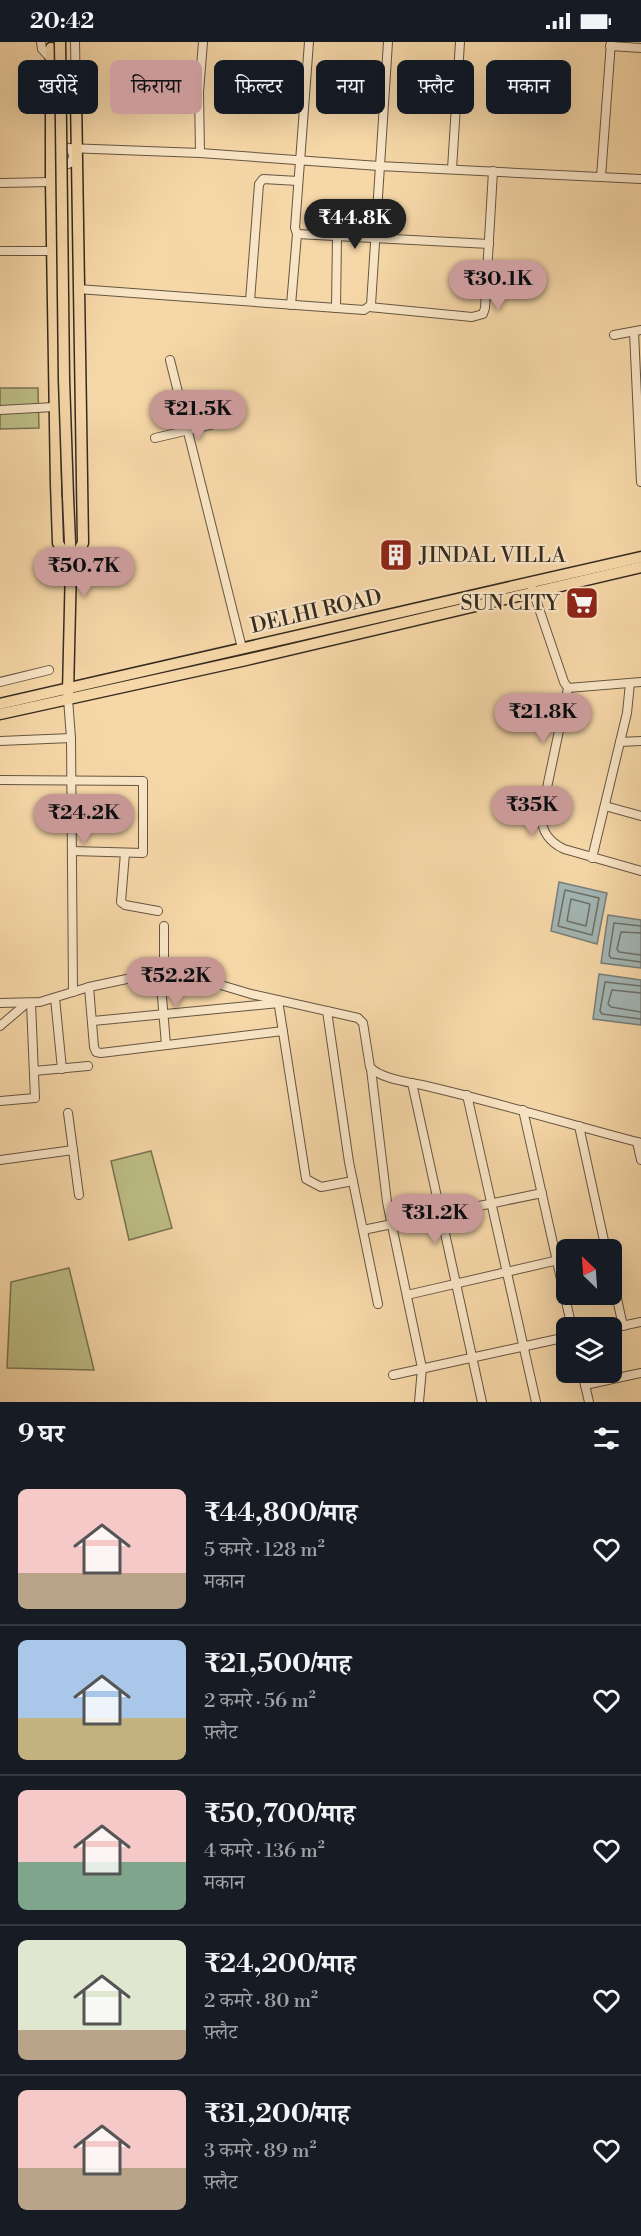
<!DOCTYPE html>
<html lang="hi">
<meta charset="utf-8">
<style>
:root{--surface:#171b24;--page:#242831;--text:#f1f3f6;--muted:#9ea1a6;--line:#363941;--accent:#c59692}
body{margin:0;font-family:"Libre Bodoni","Noto Serif Devanagari",serif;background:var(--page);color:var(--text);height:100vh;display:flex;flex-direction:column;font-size:22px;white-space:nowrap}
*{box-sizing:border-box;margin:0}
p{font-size:20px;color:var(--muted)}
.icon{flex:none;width:33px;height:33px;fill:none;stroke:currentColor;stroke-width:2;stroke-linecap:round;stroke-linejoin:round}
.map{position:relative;height:1360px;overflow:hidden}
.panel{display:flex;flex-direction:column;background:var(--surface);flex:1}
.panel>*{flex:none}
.top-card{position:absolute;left:18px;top:18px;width:606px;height:54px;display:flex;gap:12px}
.needle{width:39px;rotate:335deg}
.fabs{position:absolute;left:556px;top:1197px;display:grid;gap:12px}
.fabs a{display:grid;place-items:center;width:66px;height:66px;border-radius:9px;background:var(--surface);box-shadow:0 6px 24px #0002;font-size:30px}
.price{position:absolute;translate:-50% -51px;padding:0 14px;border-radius:21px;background:var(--accent);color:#111;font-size:20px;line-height:39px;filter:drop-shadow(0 2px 3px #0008)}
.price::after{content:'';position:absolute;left:50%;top:36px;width:18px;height:14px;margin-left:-9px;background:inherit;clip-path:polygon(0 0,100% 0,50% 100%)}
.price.selected{background:#222;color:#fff}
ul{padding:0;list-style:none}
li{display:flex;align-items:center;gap:18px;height:150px;padding:0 18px}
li+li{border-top:2px solid var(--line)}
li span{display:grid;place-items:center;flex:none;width:168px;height:120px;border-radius:9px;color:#555}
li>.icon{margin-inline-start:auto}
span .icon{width:72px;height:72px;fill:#fffc;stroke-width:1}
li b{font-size:26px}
h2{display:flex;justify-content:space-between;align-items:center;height:72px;padding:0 18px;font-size:26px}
.chip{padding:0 21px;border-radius:9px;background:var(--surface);box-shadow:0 6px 24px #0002;font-size:21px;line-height:54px}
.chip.selected{background:var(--accent);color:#111}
.status{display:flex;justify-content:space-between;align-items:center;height:42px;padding:0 30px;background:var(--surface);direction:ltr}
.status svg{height:16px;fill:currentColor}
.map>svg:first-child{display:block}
.green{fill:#bdbe87;stroke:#797454;stroke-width:1.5}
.water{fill:#a3b6b4;stroke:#777e79;stroke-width:1.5}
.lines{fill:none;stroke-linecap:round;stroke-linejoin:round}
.shore{stroke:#6c706a;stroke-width:1.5}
.minor-casing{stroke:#655642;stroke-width:10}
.major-casing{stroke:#352b20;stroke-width:13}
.minor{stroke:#f9e5c6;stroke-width:8}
.major{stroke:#f6d7a8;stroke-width:10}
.major-bridge-casing{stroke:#352b20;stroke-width:13;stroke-linecap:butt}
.major-bridge{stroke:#f6d7a8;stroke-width:10}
.labels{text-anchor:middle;stroke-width:4.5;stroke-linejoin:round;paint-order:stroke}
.poi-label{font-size:21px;fill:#352b20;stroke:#f9e5c6;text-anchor:start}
.street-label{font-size:21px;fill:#352b20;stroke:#f9e5c6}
</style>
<div class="status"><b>20:42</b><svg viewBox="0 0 49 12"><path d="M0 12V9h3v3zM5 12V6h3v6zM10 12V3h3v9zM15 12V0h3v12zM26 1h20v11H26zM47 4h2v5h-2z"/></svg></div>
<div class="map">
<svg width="641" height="1360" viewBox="0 0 641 1360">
<rect width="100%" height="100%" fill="#f6d7a8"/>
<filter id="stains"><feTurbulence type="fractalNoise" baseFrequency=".00333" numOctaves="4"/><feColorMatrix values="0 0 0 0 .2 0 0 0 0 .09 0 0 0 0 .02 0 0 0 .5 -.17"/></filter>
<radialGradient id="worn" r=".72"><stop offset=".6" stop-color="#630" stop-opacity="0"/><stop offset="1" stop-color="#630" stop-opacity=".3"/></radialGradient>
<g class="green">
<polygon points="0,346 38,346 39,386 0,387"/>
<polygon points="151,1109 172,1186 129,1198 111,1119"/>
<polygon points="69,1226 94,1328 7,1326 11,1240"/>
</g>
<g class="water">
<polygon points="559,840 607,851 597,902 551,889"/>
<polygon points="608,873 641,878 641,926 601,921"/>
<polygon points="599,932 641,938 641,983 593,977"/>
</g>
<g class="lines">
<g class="shore">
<polygon points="565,848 599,856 592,893 558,884"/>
<polygon points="571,857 590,862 586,884 567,879"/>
<polyline points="641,884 614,881 609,913 611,916 641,920"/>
<polyline points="641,891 621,890 617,907 619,910 641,913"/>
<polyline points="641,944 605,940 600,969 602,972 641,977"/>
<polyline points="641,951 612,948 608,962 611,965 641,970"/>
</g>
<defs>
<g id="minor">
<polyline points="41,0 42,7 51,17"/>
<polyline points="75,0 76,54"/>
<polyline points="309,0 295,186 297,192 489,202"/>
<polyline points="610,4 641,6"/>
<circle cx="64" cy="114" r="9"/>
<polyline points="67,106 200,111 379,124 641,137"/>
<polyline points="200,111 199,50 203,0"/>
<polyline points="452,127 460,0"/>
<polyline points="601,135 611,0"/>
<polyline points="0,141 51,140"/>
<polyline points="0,209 52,209"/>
<polyline points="78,247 364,268 371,263 388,0"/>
<polyline points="250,259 259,142 263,137 298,139"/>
<polyline points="291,263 297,192"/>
<polyline points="369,265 472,275 483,272 485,266 493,129"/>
<polyline points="336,266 337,195"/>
<polyline points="634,290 641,440"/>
<polyline points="614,293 641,288"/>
<polyline points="170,318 242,606"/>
<polyline points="0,368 54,365"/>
<polyline points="155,396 236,377"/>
<path d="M532,546L564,640L568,646L541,774C542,790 549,800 564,807L641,829"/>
<polyline points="0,640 49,628"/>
<polyline points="568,646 641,640"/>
<polyline points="68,657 71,696 73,950"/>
<polyline points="0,699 71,696"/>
<polyline points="620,700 641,699"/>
<polyline points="0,738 143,739 143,811 72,809"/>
<polyline points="605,764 641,774"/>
<polyline points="125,811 121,860 125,863 158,869"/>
<polyline points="592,816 627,671 630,641"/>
<polyline points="164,884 164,919 160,931 166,1003"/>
<polyline points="89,945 94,1005 96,1010 101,1011 283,989"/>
<polyline points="55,956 62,1027"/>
<polyline points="278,958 306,1137 321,1145 353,1139"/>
<path d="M0,961L40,960L89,945L150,932L174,929L251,952L358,976L363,981L370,1025C379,1036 408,1040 422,1043C496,1060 568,1082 641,1101"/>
<polyline points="327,969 349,1120 378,1262"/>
<polyline points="93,979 279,961"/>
<polyline points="0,984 27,961"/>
<polyline points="371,1027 387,1160 422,1326 419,1360"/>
<polyline points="34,1029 88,1024"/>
<polyline points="412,1041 482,1360"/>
<polyline points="467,1053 536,1360"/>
<polyline points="0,1059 35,1056 31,961"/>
<polyline points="523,1068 572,1286"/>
<polyline points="68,1071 79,1153"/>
<polyline points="579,1084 606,1208"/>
<polyline points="637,1100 641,1118"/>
<polyline points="0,1118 73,1108"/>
<polyline points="363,1188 542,1151"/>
<polyline points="612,1234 623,1284"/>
<polyline points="407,1253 567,1216"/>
<polyline points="612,1286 641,1280"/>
<polyline points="582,1330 589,1360"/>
<polyline points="393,1333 567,1295"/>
<polyline points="585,1343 641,1331"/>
</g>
<g id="major">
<polyline points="51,6 51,140 56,442 58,501 71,523"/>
<polyline points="54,53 76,54 83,501 71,523"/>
<polyline points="68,651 71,523 68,455"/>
<polyline points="0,662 641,515"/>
<polyline points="0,672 246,618 641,525"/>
</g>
</defs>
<use href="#minor" class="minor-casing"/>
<use href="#major" class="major-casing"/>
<use href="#minor" class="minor"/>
<use href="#major" class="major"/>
<defs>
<polyline id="major-bridge" points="60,0 64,338 68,455"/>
</defs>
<use href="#major-bridge" class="major-bridge-casing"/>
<use href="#major-bridge" class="major-bridge"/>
</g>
<defs>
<symbol id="building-square" viewBox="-11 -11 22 22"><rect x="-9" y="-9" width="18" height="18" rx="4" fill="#8f2418" stroke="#f9e5c6"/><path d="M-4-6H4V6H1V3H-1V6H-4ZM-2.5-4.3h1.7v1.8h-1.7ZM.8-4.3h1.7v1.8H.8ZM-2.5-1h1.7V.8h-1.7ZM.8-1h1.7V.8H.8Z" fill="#fff"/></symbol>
<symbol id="supermarket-square" viewBox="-11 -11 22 22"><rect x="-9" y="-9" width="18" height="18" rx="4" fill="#8f2418" stroke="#f9e5c6"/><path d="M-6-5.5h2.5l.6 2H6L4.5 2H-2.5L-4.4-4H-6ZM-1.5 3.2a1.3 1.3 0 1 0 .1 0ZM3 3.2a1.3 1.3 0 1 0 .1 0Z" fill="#fff"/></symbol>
</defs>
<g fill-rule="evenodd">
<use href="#building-square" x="377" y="494" width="38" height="38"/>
<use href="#supermarket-square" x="563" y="542" width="38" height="38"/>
</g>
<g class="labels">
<g class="poi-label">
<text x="419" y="520">JINDAL VILLA</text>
<text x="559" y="568" text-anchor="end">SUN CITY</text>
</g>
<g class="street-label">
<text transform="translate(316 569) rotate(-13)" y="7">DELHI ROAD</text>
</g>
</g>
<rect width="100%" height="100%" filter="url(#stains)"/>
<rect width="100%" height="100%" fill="url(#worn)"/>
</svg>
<div class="fabs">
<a><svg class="needle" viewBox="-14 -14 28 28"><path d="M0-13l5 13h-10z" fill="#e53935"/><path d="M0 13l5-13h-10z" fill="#9ea1a6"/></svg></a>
<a><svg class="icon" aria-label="layers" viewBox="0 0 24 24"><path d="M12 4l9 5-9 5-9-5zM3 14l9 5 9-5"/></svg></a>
</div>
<b class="price selected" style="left:355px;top:208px">₹44.8K</b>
<b class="price" style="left:498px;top:269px">₹30.1K</b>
<b class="price" style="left:198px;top:399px">₹21.5K</b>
<b class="price" style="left:84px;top:556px">₹50.7K</b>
<b class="price" style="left:543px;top:702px">₹21.8K</b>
<b class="price" style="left:532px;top:795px">₹35K</b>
<b class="price" style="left:84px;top:803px">₹24.2K</b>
<b class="price" style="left:176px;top:966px">₹52.2K</b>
<b class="price" style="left:435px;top:1203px">₹31.2K</b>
<div class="top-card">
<a class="chip">खरीदें</a>
<a class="chip selected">किराया</a>
<a class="chip">फ़िल्टर</a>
<a class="chip">नया</a>
<a class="chip">फ़्लैट</a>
<a class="chip">मकान</a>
</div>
</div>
<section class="panel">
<h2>9 घर<svg class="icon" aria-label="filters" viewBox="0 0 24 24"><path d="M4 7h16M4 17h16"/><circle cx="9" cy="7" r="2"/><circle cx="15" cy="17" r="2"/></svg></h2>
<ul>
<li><span style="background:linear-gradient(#f6c9c9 70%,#b9a48a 0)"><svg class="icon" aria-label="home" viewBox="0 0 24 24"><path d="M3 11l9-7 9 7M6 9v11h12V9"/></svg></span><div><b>₹44,800/माह</b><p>5 कमरे · 128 m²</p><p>मकान</p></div><svg class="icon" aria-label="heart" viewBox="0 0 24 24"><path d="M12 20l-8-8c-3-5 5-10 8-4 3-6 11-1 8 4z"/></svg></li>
<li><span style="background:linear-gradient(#a9c7e8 65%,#c2b280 0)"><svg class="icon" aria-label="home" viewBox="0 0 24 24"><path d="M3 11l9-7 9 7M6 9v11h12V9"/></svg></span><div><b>₹21,500/माह</b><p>2 कमरे · 56 m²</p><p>फ़्लैट</p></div><svg class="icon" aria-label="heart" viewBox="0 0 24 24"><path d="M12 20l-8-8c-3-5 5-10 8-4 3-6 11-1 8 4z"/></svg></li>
<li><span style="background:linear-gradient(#f6c9c9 60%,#7fa58c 0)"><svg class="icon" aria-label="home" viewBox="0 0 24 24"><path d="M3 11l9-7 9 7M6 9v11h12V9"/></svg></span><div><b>₹50,700/माह</b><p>4 कमरे · 136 m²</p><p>मकान</p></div><svg class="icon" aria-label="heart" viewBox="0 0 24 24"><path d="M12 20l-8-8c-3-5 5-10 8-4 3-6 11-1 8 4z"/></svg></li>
<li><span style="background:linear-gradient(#dfe7d0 75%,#b9a48a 0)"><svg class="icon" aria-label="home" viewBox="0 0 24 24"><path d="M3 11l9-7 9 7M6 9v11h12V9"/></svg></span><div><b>₹24,200/माह</b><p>2 कमरे · 80 m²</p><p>फ़्लैट</p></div><svg class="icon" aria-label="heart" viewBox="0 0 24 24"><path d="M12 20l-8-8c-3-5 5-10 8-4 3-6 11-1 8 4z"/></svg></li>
<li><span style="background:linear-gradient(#f6c9c9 65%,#b9a48a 0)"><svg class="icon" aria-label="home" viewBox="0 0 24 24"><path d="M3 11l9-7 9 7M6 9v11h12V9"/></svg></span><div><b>₹31,200/माह</b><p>3 कमरे · 89 m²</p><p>फ़्लैट</p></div><svg class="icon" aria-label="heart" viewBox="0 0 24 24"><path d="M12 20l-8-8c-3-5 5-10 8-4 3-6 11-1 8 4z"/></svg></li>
</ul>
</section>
